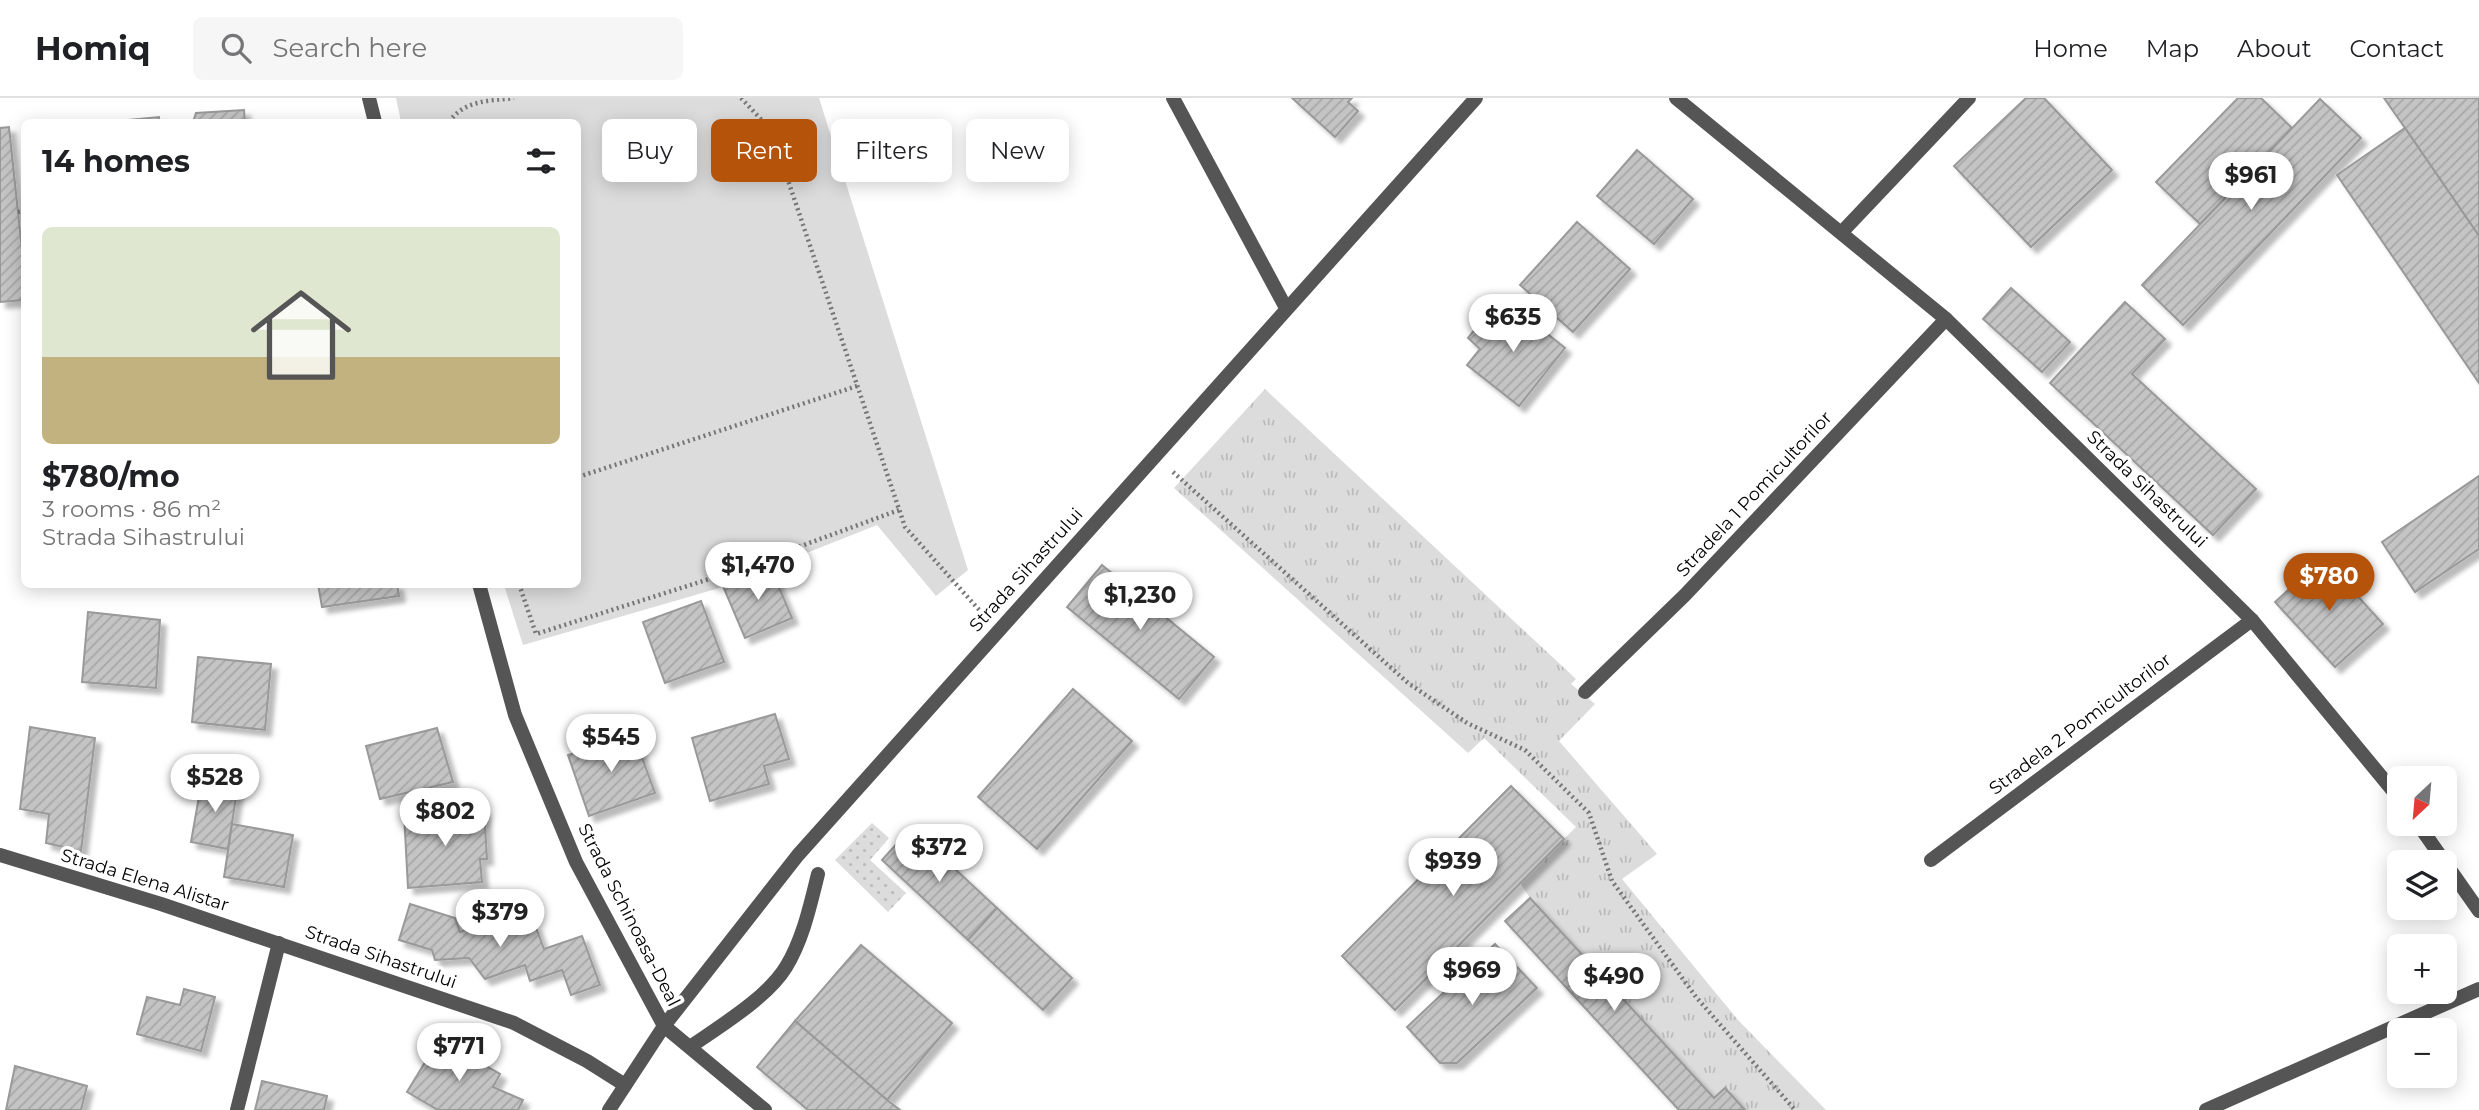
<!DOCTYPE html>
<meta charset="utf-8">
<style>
:root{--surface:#fff;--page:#f6f6f6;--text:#202124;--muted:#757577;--line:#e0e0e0;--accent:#b45309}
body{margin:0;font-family:Montserrat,sans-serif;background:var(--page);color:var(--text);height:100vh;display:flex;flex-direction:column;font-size:26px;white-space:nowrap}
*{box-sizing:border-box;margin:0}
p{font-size:23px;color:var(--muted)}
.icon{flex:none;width:38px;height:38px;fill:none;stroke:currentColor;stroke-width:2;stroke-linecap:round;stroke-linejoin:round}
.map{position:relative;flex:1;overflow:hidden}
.drawer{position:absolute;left:21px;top:21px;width:560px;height:469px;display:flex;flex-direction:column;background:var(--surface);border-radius:10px;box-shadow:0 4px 18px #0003}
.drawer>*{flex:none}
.banner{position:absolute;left:602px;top:21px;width:665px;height:63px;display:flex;gap:14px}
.needle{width:46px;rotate:206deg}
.buttons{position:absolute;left:2387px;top:668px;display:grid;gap:14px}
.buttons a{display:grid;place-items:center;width:70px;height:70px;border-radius:10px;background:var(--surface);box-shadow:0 4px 18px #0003;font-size:35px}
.price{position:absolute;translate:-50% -60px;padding:0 16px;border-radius:24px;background:#fff;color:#222;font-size:23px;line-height:46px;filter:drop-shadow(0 2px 4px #0008)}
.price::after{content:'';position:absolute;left:50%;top:42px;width:21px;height:16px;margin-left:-10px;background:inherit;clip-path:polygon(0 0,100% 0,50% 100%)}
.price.selected{background:var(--accent);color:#fff}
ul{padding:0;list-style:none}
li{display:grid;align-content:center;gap:14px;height:371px;padding:0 21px}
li+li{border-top:2px solid var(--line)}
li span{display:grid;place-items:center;height:217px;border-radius:10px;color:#555}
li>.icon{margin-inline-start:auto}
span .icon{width:126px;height:126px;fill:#fffc;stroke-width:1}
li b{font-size:30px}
h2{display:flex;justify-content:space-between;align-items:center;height:84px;padding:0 21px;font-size:30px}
.chip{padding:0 24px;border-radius:10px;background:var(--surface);box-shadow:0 4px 18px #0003;font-size:24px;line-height:63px}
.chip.selected{background:var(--accent);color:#fff}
header{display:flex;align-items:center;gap:42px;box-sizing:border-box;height:98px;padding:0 35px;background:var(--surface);border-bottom:2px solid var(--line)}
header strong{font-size:33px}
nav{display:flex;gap:38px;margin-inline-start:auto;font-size:24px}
.search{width:490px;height:63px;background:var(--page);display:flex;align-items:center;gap:18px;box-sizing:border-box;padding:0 24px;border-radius:10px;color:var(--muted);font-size:26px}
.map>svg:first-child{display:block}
.grass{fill:url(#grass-tufts)}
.park{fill:url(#park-dots)}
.pitch{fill:#dcdcdc}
.building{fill:url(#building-hatch);stroke:#999;stroke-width:2;filter:url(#shadow)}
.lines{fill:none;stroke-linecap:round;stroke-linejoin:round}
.path{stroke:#777;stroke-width:4.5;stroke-dasharray:2 3.5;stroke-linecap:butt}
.service{stroke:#555;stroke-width:14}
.minor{stroke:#555;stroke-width:14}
.tertiary{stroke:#555;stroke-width:14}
.labels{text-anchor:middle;stroke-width:7;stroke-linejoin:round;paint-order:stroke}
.street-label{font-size:18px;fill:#000;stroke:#fff}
</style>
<header>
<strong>Homiq</strong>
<div class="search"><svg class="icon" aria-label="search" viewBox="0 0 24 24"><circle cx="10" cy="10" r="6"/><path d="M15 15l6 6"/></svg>Search here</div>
<nav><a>Home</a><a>Map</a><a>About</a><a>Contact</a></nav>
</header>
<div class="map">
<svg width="2479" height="1012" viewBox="0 0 2479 1012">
<defs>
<pattern id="grass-tufts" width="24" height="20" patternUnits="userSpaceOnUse" patternTransform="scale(1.75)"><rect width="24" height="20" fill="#dcdcdc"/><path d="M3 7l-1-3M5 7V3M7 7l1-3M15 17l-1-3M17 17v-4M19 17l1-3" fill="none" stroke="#bbb"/></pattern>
<pattern id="park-dots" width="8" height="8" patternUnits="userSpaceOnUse" patternTransform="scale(1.75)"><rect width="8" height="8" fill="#dcdcdc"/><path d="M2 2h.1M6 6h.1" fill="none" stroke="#bbb" stroke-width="1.8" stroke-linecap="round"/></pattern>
<pattern id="building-hatch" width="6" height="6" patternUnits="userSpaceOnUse" patternTransform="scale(1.75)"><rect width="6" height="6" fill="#c4c4c4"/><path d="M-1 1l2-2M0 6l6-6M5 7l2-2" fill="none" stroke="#a7a7a7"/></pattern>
<filter id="shadow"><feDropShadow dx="6" dy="6" stdDeviation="2" flood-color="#0004"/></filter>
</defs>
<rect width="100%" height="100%" fill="#fff"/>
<polygon class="grass" points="1265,291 1576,581 1571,586 1595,606 1559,643 1657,756 1622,781 1738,922 1826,1012 1745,1012 1725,990 1714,1000 1530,800 1520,785 1576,729 1484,640 1468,655 1174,390"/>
<polygon class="park" points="872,725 889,740 870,762 906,795 888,814 835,762"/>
<polygon class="pitch" points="396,0 819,0 968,472 936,498 877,427 716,491 523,547 504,487 578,486 578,24 401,24"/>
<g class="building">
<polygon points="1292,0 1352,0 1348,4 1358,13 1335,39"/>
<polygon points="2026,0 2044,0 2112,72 2031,149 1954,68"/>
<polygon points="2238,0 2261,0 2292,30 2200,126 2156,84"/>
<polygon points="2384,0 2479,0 2479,138 2405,30"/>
<polygon points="2320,1 2361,40 2183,227 2142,187"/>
<polygon points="244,12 245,24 184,24 193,24 196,15"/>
<polygon points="159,19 159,24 118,24 117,23"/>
<polygon points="9,29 24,171 24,202 0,204 0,30"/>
<polygon points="2405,30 2479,138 2479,285 2337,77"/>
<polygon points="1637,52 1693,101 1654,146 1597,98"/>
<polygon points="1577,124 1630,171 1573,234 1520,187"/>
<polygon points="2011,190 2070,244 2042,274 1983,221"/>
<polygon points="2125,204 2165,241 2132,276 2256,391 2213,437 2050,285"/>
<polygon points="1515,210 1565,250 1519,308 1467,267 1480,251 1468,240 1488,215 1502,226"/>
<polygon points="2479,378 2479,451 2415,494 2382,444"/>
<polygon points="2323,460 2383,526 2335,569 2275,504"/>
<polygon points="1102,467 1214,559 1179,601 1067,509"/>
<polygon points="770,468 792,520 745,540 723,488"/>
<polygon points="318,486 397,486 399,498 322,509"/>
<polygon points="701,503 724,564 665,585 643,524"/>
<polygon points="88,514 160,522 156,590 82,584"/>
<polygon points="198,559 271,566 265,632 192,624"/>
<polygon points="1073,591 1132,643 1037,751 978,699"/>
<polygon points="775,616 789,661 764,668 769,686 710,703 692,640"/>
<polygon points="30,629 95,640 81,753 46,745 49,716 20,711"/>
<polygon points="437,630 453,684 380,701 366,648"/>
<polygon points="633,635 655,695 589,718 568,657"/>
<polygon points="202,681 238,686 228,751 191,744"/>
<polygon points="1511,688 1564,741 1395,912 1342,858"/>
<polygon points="484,712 487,761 480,761 482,784 408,790 404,716"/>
<polygon points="232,726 293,737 284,789 224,779"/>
<polygon points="911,730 997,810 968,842 882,762"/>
<polygon points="1530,800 1714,1000 1725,990 1745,1012 1679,1012 1505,823"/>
<polygon points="410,806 455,820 460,834 498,820 504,838 535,827 544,851 582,838 600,887 571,897 562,872 530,883 525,867 485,881 469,860 435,862 432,852 399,842"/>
<polygon points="997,810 1072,880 1043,912 968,842"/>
<polygon points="1495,846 1537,890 1457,965 1440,965 1407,929"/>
<polygon points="861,847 952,925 887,1002 795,923"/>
<polygon points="184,891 215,899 201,953 137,936 147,899 180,907"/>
<polygon points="795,923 887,1002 900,1012 808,1012 757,969"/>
<polygon points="439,941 500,976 493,989 523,1002 518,1012 438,1012 407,994"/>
<polygon points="15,968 87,988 81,1012 6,1012"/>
<polygon points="262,983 327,998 324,1012 255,1012"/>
</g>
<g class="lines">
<g class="path">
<polyline points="741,0 771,32 905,429 981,514"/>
<path d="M449,24C464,2 489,3 514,0"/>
<polyline points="18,114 24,113"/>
<polyline points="1173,374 1408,585 1467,625 1525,652 1589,715 1612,783 1696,899 1795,1012"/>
<polyline points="578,379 857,288"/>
<polyline points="519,486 536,536 722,477 899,412"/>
</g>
<g class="service">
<polyline points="1842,134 1969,0"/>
<path d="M690,949C720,928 767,900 786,869C803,841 810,808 818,776"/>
<polyline points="237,1012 279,845"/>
</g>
<g class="minor">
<polyline points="369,0 375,24"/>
<polyline points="1173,0 1286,210"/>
<polyline points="1676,0 1946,221 2252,522 2399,700"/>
<polyline points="479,486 515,617 576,764 664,928 765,1012"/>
<polyline points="1585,594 1685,497 1946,221"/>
<polyline points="2418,726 2479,813"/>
<polyline points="0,757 161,806 514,925 587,963 625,987"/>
<polyline points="1931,762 2252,522"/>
<polyline points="2206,1012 2479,891"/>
</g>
<polyline class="tertiary" points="609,1012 664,928 798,757 1476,0"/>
</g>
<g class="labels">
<g class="street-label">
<text transform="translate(2147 391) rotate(44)" y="6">Strada Sihastrului</text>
<text transform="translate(1754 396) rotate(-47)" y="6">Stradela 1 Pomicultorilor</text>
<text transform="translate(1026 472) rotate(-48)" y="6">Strada Sihastrului</text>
<text transform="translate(2080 626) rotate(-37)" y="6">Stradela 2 Pomicultorilor</text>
<text transform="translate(145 782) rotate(17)" y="6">Strada Elena Alistar</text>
<text transform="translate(629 817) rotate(63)" y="6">Strada Schinoasa-Deal</text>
<text transform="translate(381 859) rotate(19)" y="6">Strada Sihastrului</text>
</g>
</g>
</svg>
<div class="buttons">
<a><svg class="needle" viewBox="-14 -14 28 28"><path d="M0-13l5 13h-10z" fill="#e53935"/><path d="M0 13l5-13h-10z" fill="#757577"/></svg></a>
<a><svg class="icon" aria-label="layers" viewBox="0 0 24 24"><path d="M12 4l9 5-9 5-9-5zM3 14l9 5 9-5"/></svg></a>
<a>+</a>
<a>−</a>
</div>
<b class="price" style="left:2251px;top:114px">$961</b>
<b class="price" style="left:1513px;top:256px">$635</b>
<b class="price" style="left:758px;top:504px">$1,470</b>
<b class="price selected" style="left:2329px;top:515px">$780</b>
<b class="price" style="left:1140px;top:534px">$1,230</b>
<b class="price" style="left:611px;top:676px">$545</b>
<b class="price" style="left:215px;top:716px">$528</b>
<b class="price" style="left:445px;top:750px">$802</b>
<b class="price" style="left:939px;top:786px">$372</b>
<b class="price" style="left:1453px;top:800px">$939</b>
<b class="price" style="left:500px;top:851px">$379</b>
<b class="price" style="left:1472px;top:909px">$969</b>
<b class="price" style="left:1614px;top:915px">$490</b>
<b class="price" style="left:459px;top:985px">$771</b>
<div class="banner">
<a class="chip">Buy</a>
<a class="chip selected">Rent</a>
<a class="chip">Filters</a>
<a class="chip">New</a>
</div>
<section class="drawer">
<h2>14 homes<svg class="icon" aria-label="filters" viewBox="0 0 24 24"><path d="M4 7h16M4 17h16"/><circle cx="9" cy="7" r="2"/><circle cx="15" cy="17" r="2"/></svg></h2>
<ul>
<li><span style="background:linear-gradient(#dfe7d0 60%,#c2b280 0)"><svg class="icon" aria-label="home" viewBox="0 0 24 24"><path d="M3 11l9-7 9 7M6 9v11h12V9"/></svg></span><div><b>$780/mo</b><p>3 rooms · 86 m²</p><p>Strada Sihastrului</p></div></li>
</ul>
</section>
</div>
